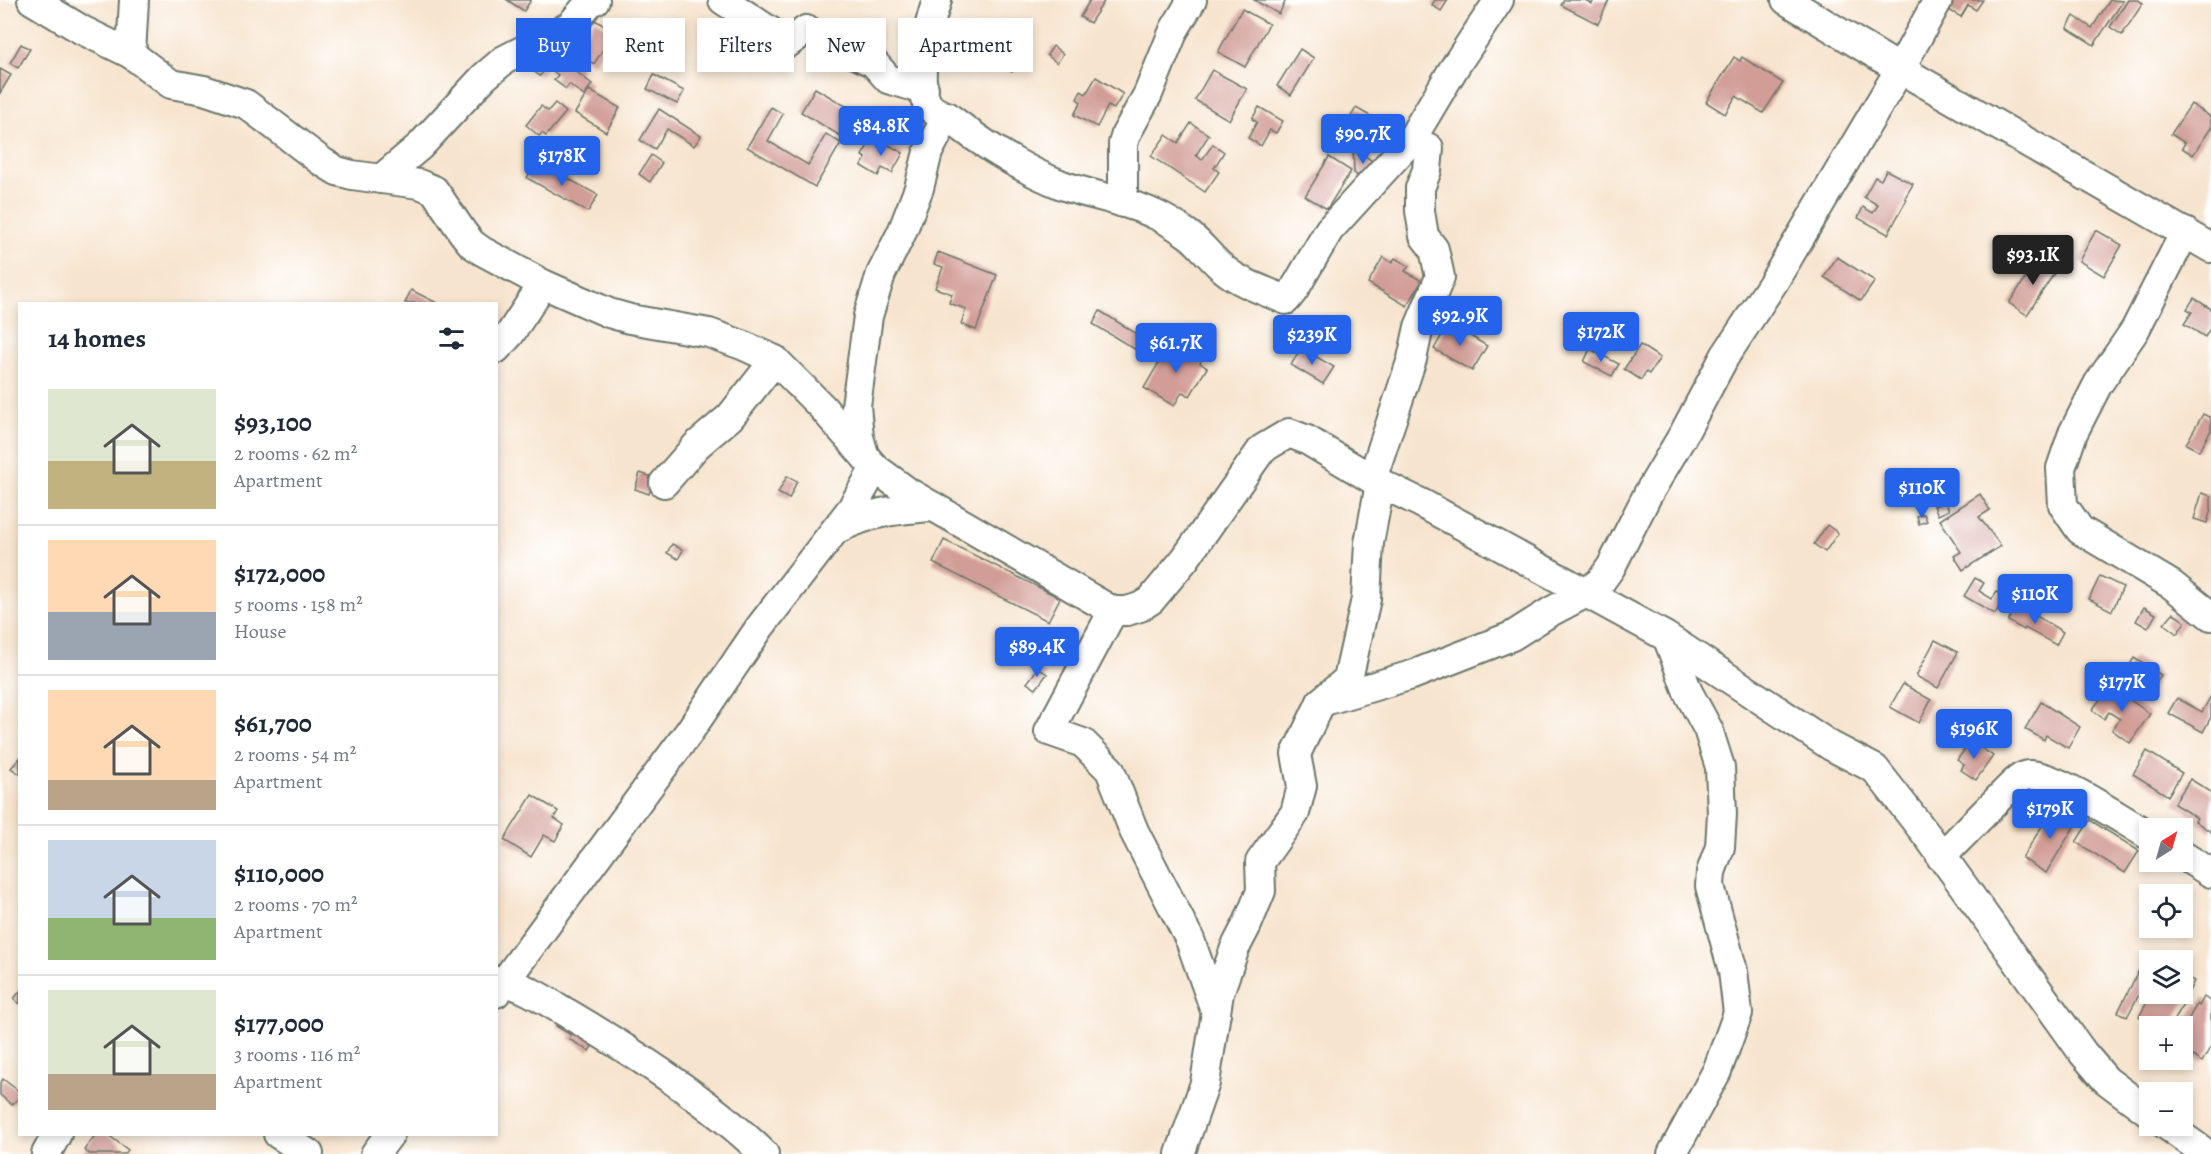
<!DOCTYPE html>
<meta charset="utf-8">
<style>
:root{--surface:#fff;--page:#f6f6f7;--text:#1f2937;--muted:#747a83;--line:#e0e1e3;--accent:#2563eb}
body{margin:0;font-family:Alegreya,serif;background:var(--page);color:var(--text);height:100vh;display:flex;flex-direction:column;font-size:22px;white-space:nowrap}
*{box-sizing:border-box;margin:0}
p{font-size:20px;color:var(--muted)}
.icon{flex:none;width:33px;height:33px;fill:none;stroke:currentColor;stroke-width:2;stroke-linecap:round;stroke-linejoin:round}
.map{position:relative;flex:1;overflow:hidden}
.sheet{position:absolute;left:18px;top:302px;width:480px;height:834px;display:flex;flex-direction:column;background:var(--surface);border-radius:0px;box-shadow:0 3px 9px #0003}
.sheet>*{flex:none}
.top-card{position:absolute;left:516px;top:18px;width:570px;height:54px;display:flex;gap:12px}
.needle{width:39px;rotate:37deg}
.buttons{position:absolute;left:2139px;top:818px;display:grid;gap:12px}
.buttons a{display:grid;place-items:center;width:54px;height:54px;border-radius:0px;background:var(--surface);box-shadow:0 3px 9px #0003;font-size:30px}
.price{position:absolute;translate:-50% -51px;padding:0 14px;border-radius:6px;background:var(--accent);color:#fff;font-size:20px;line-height:39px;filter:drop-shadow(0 2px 3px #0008)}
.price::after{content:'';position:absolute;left:50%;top:36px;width:18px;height:14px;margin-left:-9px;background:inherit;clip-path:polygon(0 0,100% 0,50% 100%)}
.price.selected{background:#222;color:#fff}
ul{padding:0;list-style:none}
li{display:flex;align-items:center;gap:18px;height:150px;padding:0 30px}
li+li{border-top:2px solid var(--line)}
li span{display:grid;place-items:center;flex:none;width:168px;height:120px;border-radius:0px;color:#555}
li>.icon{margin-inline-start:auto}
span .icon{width:72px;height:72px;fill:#fffc;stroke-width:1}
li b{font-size:26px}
h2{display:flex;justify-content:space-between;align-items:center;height:72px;padding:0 30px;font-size:26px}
.chip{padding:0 21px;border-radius:0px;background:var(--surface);box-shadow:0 3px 9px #0003;font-size:21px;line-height:54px}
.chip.selected{background:var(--accent);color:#fff}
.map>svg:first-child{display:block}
.building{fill:#d29d97}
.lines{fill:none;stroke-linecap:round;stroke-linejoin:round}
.minor-casing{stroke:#6b776a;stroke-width:32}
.minor{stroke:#fff;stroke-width:28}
</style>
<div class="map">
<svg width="2211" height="1154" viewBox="0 0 2211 1154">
<rect width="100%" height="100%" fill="#fff"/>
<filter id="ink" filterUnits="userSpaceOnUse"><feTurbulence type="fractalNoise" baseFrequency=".0167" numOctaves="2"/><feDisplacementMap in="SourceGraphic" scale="12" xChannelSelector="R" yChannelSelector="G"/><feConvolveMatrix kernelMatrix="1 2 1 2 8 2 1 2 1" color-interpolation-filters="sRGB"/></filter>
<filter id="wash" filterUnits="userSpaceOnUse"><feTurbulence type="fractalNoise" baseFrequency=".008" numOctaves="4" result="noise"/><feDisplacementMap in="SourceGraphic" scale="24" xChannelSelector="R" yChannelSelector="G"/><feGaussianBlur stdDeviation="1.35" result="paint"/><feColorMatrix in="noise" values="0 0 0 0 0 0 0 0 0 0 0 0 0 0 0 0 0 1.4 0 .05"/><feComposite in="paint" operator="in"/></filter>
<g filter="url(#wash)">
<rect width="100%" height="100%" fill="#f7e4ce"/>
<g id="blocks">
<g class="building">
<polygon points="507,0 531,0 524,11"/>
<polygon points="1090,0 1105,0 1090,23 1080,17"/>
<polygon points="1254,0 1286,0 1279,14"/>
<polygon points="1435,0 1448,0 1441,11 1432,5"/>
<polygon points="1564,0 1585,0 1592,4 1594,0 1609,0 1598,24 1561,5"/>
<polygon points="1953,0 1983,0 1976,10 1968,5 1961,17 1947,9"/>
<polygon points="2110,0 2123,1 2094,45 2067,28 2074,16 2092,28"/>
<polygon points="2128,0 2138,0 2143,3 2122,35 2110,27"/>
<polygon points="1242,9 1269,24 1245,67 1218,52"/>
<polygon points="595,20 614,32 594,64 575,52"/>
<polygon points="549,42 560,50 540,76 529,68"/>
<polygon points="1019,42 1029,49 1012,72 1002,65"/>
<polygon points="21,44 30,49 18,68 10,63"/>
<polygon points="1053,46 1063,54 1057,63 1047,55"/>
<polygon points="1300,49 1314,58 1291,95 1277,86"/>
<polygon points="1734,57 1740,61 1742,57 1783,83 1763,113 1736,96 1725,114 1706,102"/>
<polygon points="559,58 566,64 570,59 582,68 578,73 592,84 584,96 569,84 566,89 554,80 558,75 550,69"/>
<polygon points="0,69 11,75 0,93"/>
<polygon points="1212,70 1247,89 1229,120 1195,100"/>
<polygon points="654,75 684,91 677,104 647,89"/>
<polygon points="1096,77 1123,94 1114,109 1108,106 1097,127 1074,115 1081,102 1077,99 1081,91 1086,94"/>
<polygon points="815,88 856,112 842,137 801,112"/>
<polygon points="589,90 620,108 606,132 575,113"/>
<polygon points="555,103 566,112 546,136 542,133 539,136 526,125 541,106 548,111"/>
<polygon points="2191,104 2211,117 2211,128 2193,155 2182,148 2185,143 2171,134"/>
<polygon points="771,107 783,114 768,141 808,165 826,134 841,143 815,187 747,147"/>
<polygon points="1259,107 1283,121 1276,133 1270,130 1261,146 1248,138 1257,122 1252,119"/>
<polygon points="1356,108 1379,121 1361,151 1338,138"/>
<polygon points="659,109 701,136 694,146 667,129 655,149 640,140"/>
<polygon points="1191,123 1209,135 1196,155 1202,160 1213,144 1224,152 1214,168 1219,172 1205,192 1151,156 1166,135 1178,143"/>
<polygon points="873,136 903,153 892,173 882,168 878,176 861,166 866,158 862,156"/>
<polygon points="1353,146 1378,166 1366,182 1354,173"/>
<polygon points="651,155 662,163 650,182 639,174"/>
<polygon points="1329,157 1351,171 1327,209 1305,196"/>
<polygon points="536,161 598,195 588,212 527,178"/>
<polygon points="1886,170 1913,184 1905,198 1907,199 1888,234 1858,218 1863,207 1873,213 1878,205 1864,197 1875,177 1881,180"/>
<polygon points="2096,230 2122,245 2104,276 2079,261"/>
<polygon points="938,252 997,275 976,330 961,324 966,309 949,303 952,294 935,288 943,267 934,264"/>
<polygon points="1383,257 1392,263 1395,258 1409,266 1405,271 1422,281 1407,306 1368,283"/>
<polygon points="1837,257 1875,281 1861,301 1824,277"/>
<polygon points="2039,258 2057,269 2027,315 2009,303"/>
<polygon points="411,290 437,303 405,303"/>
<polygon points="2194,298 2211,309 2211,327 2205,337 2184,324 2192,312 2187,309"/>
<polygon points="1100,311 1153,344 1146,356 1093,324"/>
<polygon points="1449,323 1487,346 1472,371 1434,349"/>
<polygon points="1172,340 1202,358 1200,363 1207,368 1190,396 1182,392 1174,406 1144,388"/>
<polygon points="1640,345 1660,358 1649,374 1646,372 1641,380 1624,369"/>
<polygon points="1301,348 1334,367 1323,384 1291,365"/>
<polygon points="1590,349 1619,364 1612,376 1584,362"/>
<polygon points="2203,414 2211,418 2211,430 2199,451 2186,444"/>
<polygon points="640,473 655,478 649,494 635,489"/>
<polygon points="787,476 797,481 789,499 778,493"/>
<polygon points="2202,493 2211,496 2211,509 2207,523 2194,519"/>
<polygon points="1980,494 1990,510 1979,517 2001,546 1963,570 1954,556 1961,552 1940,520"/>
<polygon points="1945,502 1949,510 1938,515 1934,506"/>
<polygon points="1924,514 1927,521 1919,524 1917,516"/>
<polygon points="1827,525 1838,533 1825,552 1814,544"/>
<polygon points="944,540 1060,598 1048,621 933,563"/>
<polygon points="672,544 683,550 678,559 667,553"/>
<polygon points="2100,576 2123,587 2112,611 2089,599"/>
<polygon points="1975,578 1984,583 1979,591 1992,599 1997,592 2005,597 1995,614 1964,596"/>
<polygon points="2017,604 2063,632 2056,645 2025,628 2024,630 2008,621"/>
<polygon points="2144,607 2156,614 2148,628 2136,621"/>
<polygon points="2173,613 2185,622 2177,634 2164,624"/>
<polygon points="1935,640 1958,652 1938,688 1916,676"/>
<polygon points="2134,658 2161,675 2147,697 2120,680"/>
<polygon points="1038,668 1047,674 1036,689 1027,683"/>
<polygon points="1903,684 1931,700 1919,723 1890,707"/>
<polygon points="2110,686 2150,714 2130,743 2112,730 2120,719 2109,712 2104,719 2092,710"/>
<polygon points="2211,696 2211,717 2203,732 2168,713 2177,698 2202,712"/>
<polygon points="2041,702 2080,727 2068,748 2046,735 2044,740 2025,729"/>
<polygon points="1971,741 1993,756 1976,780 1961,770 1964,765 1957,760"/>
<polygon points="2147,751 2182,773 2168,796 2133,774"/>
<polygon points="20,758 20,774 11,768"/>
<polygon points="2190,779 2211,792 2211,832 2195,821 2197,818 2174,804"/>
<polygon points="532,795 558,811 554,818 564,825 555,841 544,835 531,857 504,840"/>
<polygon points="2054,807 2077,822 2046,873 2022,858"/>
<polygon points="2090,820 2139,851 2125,873 2076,842"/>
<polygon points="2139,970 2149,976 2127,1017 2118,1012"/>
<polygon points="2182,975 2194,981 2172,1026 2155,1026 2139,1017 2152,993 2182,993"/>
<polygon points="20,991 20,1004 14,999"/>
<polygon points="2204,997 2211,1002 2211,1046 2202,1062 2193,1056 2189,1063 2182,1059 2182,1026 2177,1026 2180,1020 2186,1023 2197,1004 2199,1006"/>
<polygon points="563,1016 597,1039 589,1051 569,1039 571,1035 556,1026"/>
<polygon points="3,1079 20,1092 20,1096 12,1105 0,1095 0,1083"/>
<polygon points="96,1134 107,1134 128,1150 125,1154 90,1154 84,1150"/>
</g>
</g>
</g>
<g filter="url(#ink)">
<use href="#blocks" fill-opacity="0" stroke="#6b776a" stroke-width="1.5"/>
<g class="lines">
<defs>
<g id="minor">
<polyline points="32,0 82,30 131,54 171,84 204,90 246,104 321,161 337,171 352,175 419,184 434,190 463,233 472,244 482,251 543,284 609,313 630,319 709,333 742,345 775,360 822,407 875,468 908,492 1113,611 1127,611 1140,607 1151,600 1185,559 1262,449 1289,433 1307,440 1372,479 1421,503 1665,636 1831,746 1875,769 1929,838 2083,1053 2106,1080 2150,1113"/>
<polyline points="723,0 788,43 806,30 874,63 888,79 915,87 924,88"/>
<path d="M937,0C929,25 914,79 927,103C933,114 943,113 952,120C987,147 1021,169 1062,185C1092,196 1125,200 1154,214C1166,219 1178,227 1189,235C1202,245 1212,260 1225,270C1242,284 1266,291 1286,300L1294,290L1329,230L1411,140L1454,68L1499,0"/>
<polyline points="1786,0 1900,69 2211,248"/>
<polyline points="131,54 134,0"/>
<polyline points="381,179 420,146 484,77 504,60 570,26 591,1 595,0"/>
<polyline points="1123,203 1123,144 1126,134 1148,94 1174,30 1192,0"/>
<polyline points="2185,232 2135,330 2098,384 2073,433 2061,468 2063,505 2080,530 2172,585 2211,616"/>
<polyline points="496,349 510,334 543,284"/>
<polyline points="864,454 859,437 856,406 868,316 881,274 902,232 919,188 928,152 947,116"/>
<polyline points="1372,479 1412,359 1419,327 1440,277 1434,249 1424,236 1420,211 1420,188 1427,170 1429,148 1411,140"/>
<polyline points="664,483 697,445 730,417 775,360"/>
<path d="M837,529C873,511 895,510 934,507"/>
<polyline points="1113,611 1049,731 1083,743 1110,770 1134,831 1190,940 1216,1013"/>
<polyline points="1668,639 1688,692 1708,729 1720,767 1722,814 1720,847 1711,872 1710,886 1733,971 1738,1013 1717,1071 1672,1154"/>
<polyline points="1321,702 1412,675 1512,636 1550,612 1586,593 1601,581 1611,567 1648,494 1683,435 1725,356 1773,283 1900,69 1938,0"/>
<polyline points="2182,855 2211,873"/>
<path d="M1941,857L2010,787C2015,782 2021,776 2029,775C2053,773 2126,822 2150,836"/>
<path d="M496,981C521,983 546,1001 567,1013C633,1052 710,1101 764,1154"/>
<polyline points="496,993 689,732 760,627 852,508 875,468"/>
<polyline points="2166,1125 2207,1154"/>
<polyline points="278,1134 309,1154"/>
<polyline points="46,1154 57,1134"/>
<polyline points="375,1154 390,1134"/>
<polyline points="1180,1154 1205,1083 1219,993 1235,948 1247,925 1261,891 1260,862 1295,813 1302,786 1296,754 1321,702 1348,679 1366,599 1369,543 1380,484"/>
</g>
</defs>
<use href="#minor" class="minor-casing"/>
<use href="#minor" class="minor"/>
</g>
</g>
</svg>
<div class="buttons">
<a><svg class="needle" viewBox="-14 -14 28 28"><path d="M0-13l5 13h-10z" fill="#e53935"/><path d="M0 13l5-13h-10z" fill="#747a83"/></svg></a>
<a><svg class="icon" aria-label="locate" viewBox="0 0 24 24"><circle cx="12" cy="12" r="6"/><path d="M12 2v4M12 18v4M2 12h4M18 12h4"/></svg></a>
<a><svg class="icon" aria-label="layers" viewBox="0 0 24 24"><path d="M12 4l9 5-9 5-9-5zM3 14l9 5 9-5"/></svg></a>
<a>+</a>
<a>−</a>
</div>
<b class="price" style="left:881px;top:157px">$84.8K</b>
<b class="price" style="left:1363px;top:165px">$90.7K</b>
<b class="price" style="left:562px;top:187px">$178K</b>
<b class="price selected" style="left:2033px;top:286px">$93.1K</b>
<b class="price" style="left:1460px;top:347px">$92.9K</b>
<b class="price" style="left:1601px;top:363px">$172K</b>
<b class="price" style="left:1312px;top:366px">$239K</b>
<b class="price" style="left:1176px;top:374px">$61.7K</b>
<b class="price" style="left:1922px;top:519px">$110K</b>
<b class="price" style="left:2035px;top:625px">$110K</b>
<b class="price" style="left:1037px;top:678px">$89.4K</b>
<b class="price" style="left:2122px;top:713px">$177K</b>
<b class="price" style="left:1974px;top:760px">$196K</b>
<b class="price" style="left:2050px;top:840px">$179K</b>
<div class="top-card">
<a class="chip selected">Buy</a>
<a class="chip">Rent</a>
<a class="chip">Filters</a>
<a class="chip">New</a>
<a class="chip">Apartment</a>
</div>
<section class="sheet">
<h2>14 homes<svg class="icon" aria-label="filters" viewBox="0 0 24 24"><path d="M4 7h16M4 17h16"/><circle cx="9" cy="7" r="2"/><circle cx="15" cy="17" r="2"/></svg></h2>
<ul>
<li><span style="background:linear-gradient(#dfe7d0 60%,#c2b280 0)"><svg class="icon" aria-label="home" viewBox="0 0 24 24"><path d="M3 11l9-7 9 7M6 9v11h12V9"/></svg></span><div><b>$93,100</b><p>2 rooms · 62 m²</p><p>Apartment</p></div></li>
<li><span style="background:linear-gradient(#ffd9b3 60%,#9aa5b1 0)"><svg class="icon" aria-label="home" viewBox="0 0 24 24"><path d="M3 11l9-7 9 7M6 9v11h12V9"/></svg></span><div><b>$172,000</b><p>5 rooms · 158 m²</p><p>House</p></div></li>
<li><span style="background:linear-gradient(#ffd9b3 75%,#b9a48a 0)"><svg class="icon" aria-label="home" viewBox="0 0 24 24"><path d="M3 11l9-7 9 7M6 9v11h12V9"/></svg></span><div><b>$61,700</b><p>2 rooms · 54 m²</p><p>Apartment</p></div></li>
<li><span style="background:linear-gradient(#c9d6e8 65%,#8fb573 0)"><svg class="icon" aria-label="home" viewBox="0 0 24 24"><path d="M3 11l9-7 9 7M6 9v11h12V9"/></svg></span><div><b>$110,000</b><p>2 rooms · 70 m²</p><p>Apartment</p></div></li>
<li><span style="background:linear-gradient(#dfe7d0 70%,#b9a48a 0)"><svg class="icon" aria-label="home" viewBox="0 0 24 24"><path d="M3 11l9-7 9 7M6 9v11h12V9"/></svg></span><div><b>$177,000</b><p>3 rooms · 116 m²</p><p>Apartment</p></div></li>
</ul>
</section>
</div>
